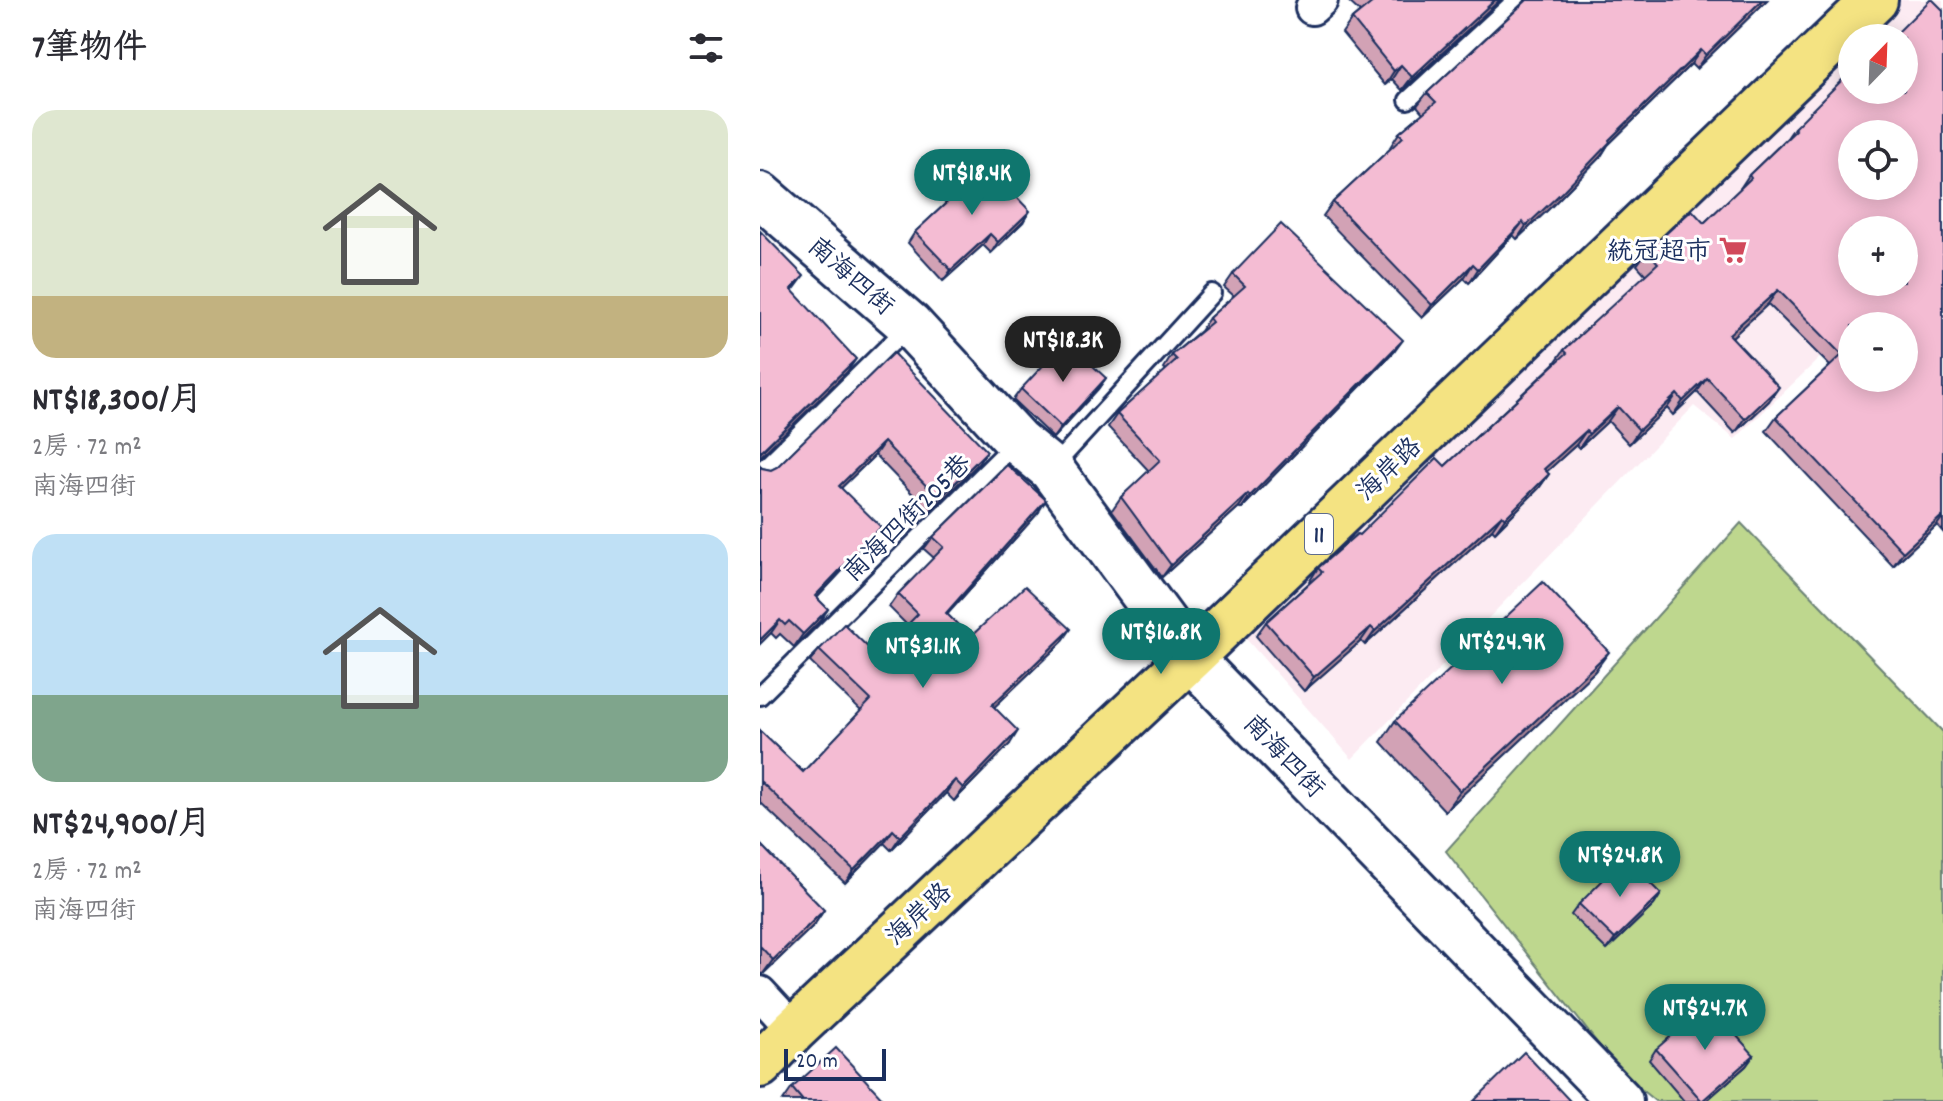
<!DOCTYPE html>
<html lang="zh-TW">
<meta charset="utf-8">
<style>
:root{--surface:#fff;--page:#f7f7f7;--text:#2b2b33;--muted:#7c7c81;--accent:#0f766e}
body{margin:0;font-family:Dekko,"LXGW WenKai TC",sans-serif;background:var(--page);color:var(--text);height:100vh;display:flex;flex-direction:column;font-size:30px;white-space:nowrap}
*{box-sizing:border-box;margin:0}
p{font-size:26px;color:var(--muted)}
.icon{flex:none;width:44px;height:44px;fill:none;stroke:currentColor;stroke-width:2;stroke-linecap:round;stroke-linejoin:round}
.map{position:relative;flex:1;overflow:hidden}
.sheet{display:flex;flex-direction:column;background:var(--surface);width:760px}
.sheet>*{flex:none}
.needle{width:52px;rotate:23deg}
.tools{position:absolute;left:1078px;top:24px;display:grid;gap:16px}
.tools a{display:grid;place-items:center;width:80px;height:80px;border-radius:50%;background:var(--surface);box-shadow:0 4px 20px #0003;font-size:40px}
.scale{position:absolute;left:24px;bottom:20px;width:102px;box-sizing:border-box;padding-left:8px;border:4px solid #1b2f5e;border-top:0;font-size:22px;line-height:28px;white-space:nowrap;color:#1b2f5e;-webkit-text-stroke:6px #fff;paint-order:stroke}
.price{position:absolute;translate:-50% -68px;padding:0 18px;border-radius:28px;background:var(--accent);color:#fff;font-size:26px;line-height:52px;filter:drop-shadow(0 2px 4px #0008)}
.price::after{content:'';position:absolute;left:50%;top:48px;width:24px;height:18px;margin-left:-12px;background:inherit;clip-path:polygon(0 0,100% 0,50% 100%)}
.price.on{background:#222;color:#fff}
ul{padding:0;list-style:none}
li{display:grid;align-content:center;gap:16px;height:424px;padding:0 32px}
li span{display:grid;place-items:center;height:248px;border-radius:24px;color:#555}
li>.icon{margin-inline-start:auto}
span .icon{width:144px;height:144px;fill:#fffc;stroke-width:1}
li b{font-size:34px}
h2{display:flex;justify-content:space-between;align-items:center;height:96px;padding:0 32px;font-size:34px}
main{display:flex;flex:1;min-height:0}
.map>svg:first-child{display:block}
.built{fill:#fcebf2;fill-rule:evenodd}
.green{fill:#bed78e;stroke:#6c8376;stroke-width:2}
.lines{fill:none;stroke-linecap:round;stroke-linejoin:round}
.lane-casing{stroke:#1b2f5e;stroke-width:22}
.street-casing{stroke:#1b2f5e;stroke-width:38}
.secondary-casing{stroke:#1b2f5e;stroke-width:50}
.primary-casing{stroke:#1b2f5e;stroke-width:50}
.lane{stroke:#fff;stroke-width:16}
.street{stroke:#fff;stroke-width:32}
.secondary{stroke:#fff;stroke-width:44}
.primary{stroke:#f4e382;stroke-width:44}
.wall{fill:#d2a2b5;stroke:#1b2f5e;stroke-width:2}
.shaded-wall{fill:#ab8494;stroke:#1b2f5e;stroke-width:2}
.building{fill:#f4bcd3;stroke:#1b2f5e;stroke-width:2;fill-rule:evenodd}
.labels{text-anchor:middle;stroke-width:6;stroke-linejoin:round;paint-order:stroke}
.shield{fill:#fff;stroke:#5f6d8e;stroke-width:2}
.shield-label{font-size:24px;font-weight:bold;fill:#1b2f5e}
.poi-label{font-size:26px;fill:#1b2f5e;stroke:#fff;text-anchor:end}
.street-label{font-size:26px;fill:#1b2f5e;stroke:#fff}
</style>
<main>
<section class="sheet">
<h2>7筆物件<svg class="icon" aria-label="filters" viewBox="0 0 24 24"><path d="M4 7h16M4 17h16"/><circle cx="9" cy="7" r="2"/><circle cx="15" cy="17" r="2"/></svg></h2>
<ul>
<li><span style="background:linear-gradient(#dfe7d0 75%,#c2b280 0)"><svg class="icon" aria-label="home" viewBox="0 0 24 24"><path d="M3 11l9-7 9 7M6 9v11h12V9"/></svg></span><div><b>NT$18,300/月</b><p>2房 · 72 m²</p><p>南海四街</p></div></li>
<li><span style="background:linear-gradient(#bfe0f5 65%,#7fa58c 0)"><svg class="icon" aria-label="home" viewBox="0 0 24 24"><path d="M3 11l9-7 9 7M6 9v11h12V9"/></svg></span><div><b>NT$24,900/月</b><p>2房 · 72 m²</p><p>南海四街</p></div></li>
</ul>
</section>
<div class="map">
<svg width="1183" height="1101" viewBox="0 0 1183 1101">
<rect width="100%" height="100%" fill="#fff"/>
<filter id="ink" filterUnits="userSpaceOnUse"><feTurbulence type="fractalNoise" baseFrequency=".0125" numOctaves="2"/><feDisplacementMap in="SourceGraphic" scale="16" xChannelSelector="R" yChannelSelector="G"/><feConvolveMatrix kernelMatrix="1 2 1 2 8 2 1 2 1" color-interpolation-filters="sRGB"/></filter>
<g filter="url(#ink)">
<path class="built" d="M1119,0H1183V240L1144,230H1092V327L975,439L934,406L592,759L473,624ZM1092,38H1144V90H1092ZM1092,134H1144V186H1092Z"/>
<polygon class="green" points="981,523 1183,732 1183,1101 895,1101 861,1073 686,851"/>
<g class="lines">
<defs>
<g id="lane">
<polyline points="648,100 756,0"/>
<polyline points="292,468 452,293"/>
<polyline points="0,472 150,325"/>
<polyline points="0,696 256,442"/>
</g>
<g id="street">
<polyline points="552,8 561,0"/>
<polyline points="0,993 34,1030"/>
</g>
<polyline id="secondary" points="0,195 150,325 257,441 291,469 430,658 860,1101"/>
<polyline id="primary" points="0,1065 34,1030 430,658 1115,0"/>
</defs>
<use href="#lane" class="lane-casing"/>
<use href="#street" class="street-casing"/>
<use href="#secondary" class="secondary-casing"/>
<use href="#primary" class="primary-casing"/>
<use href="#lane" class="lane"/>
<use href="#street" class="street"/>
<use href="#secondary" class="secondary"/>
<use href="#primary" class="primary"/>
</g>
<g class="wall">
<polygon points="587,0 740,0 642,90 632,79 625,85 582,33 592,19 600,12"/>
<polygon points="766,0 1007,0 936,69 931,64 848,145 841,156 792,206 757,239 753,235 709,283 704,278 662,318 563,216 573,202 631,148 630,147 639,133 663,113 657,106 667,93"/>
<polygon points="1183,10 1183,532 1177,525 1133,566 1006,431 1016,417 1070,366 1008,304 972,337 1009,401 975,433 937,392 913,415 907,408 869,444 848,421 819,448 816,445 786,472 789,474 779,488 735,532 732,529 605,645 601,641 544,691 496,636 506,622 549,583 549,582 558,568 685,466 794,364 804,350 886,275 877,265 887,251 944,223 979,190 989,175 1027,138 1034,128"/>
<polygon points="192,194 263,222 231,253 223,245 183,281 148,243 155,232 184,205"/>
<polygon points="473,274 634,352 481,509 479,507 402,577 352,510 361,497 389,471 348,427 357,414 406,370 404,368 412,355 440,331 449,318 474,296 464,287"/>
<polygon points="133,353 218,464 170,512 115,455 81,488 112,539 57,598 68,609 59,622 34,647 20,634 16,638 11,633 2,468 11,470 17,467"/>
<polygon points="346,378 338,389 293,438 253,400 261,389"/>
<polygon points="278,513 187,614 210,637 302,642 234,707 250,744 194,801 186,793 131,850 124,843 85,883 0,802 0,731 43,772 101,711 50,662 59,650 117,656 147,625 129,607 138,594 174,558 164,549 173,537"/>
<polygon points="834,672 685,811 621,742 635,721"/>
<polygon points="0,844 64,910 54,925 2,975 0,972"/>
<polygon points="901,894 894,905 847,950 811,915 819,904"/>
<polygon points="896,1049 994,1055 986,1066 946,1101 924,1101 889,1060"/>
<polygon points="32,1088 125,1101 23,1101"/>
</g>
<g class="shaded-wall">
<polygon points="735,0 740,0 642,90 652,77"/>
<polygon points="1002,0 1007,0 936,69 946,55"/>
<polygon points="941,50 931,64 848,145 841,156 792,206 757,239 766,226 849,140"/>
<polygon points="641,65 632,79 625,85 634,71"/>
<polygon points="270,211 263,222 231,253 238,242"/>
<polygon points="763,222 753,235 709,283 718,269"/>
<polygon points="230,234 223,245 183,281 191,270"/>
<polygon points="713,264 704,278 662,318 672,305"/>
<polygon points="44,276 35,288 22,302 31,289"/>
<polygon points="1018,290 1008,304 960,348 969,334"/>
<polygon points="643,340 634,352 481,509 490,496"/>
<polygon points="96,359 87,372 0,457 0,453"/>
<polygon points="346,378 338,389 293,438 301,427"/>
<polygon points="947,378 937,392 913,415 923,401"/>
<polygon points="1019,387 1009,401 975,433 985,419"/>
<polygon points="917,394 907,408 869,444 879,430"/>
<polygon points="858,407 848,421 819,448 829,434"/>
<polygon points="826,431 816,445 774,483 784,469"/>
<polygon points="124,442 115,455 70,499 79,486"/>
<polygon points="227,451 218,464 170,512 179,499"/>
<polygon points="789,474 779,488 735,532 745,518"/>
<polygon points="488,494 479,507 402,577 411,565"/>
<polygon points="286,500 278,513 177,626 186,613"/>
<polygon points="742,515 732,529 605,645 615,631"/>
<polygon points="1183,515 1183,517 1177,525 1133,566 1143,552"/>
<polygon points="121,527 112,539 46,609 55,596"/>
<polygon points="68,609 59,622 34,647 43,634"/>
<polygon points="20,620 11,633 0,644 0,640"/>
<polygon points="611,627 601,641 544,691 554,677"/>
<polygon points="311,629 302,642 223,718 232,705"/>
<polygon points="849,652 834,672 685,811 700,791"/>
<polygon points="258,731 250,744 194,801 203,788"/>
<polygon points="195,780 186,793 131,850 140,837"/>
<polygon points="133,830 124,843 85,883 94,870"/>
<polygon points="901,894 894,905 847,950 855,939"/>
<polygon points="64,910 54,925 2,975 13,960"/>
<polygon points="994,1055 986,1066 946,1101 941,1101"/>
</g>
<g class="building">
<polygon points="611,0 735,0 652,77 641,65 634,71 592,19 613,2"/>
<polygon points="767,0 1002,0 946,55 941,50 849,140 850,142 802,192 766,226 763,222 718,269 713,264 672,305 573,202 643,137 639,133 676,102 667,93"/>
<path d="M1170,0H1173L1183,10V515L1143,552L1016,417L1082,355L1018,290L969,334L1019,387L985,419L947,378L923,401L917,394L879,430L858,407L829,434L826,431L784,469L789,474L745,518L742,515L615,631L611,627L554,677L506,622L562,572L558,568L597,534L599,535L677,458L685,466L807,353L804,350L898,263L887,251L932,210L944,223L991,178L989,175L1036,130L1034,128L1092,70V90H1144V38H1132ZM1092,134H1144V186H1092ZM1092,230H1144V282H1092ZM1092,326H1144V378H1092Z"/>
<polygon points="224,163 270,211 238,242 230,234 191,270 155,232 194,196 192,194"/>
<polygon points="521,224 643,340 490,496 488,494 411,565 361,497 400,460 357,414 417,360 412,355 452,322 449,318 485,286 473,274"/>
<polygon points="0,231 44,276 31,289 96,359 1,451 0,455"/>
<polygon points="306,341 346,378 301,427 261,389"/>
<polygon points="133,353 227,451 179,499 124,442 79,486 121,527 55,596 68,609 43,634 29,621 25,625 20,620 0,640 0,465 2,468 11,470 17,467"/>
<polygon points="247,465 286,500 186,613 210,637 265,586 311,629 232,705 258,731 203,788 195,780 140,837 133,830 94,870 0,781 0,731 43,772 111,700 59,650 84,624 117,656 158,614 138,594 184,547 173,537"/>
<polygon points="783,582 849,652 700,791 635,721"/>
<polygon points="0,844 64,910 13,960 0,946"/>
<polygon points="865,858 901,894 855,939 819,904"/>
<polygon points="948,1004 994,1055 942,1101 896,1049"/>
<polygon points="76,1048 125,1101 43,1101 32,1088"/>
<polygon points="764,1052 810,1101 714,1101"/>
</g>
</g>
<defs>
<symbol id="supermarket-bare" viewBox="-9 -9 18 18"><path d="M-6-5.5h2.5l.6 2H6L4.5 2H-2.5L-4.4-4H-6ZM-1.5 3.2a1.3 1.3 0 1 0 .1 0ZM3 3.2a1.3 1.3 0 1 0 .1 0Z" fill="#d1495b" stroke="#fff" stroke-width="2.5" paint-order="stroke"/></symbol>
</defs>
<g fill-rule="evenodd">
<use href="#supermarket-bare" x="953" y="230" width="40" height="40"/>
</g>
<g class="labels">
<rect class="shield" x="545" y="514" width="28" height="40" rx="6"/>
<g class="shield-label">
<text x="559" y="542">11</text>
</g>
<g class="poi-label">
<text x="951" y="259">統冠超市</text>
</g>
<g class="street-label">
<text transform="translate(92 275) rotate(41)" y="9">南海四街</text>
<text transform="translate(628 468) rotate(-44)" y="9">海岸路</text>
<text transform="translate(146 517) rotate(-45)" y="9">南海四街205巷</text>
<text transform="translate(525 755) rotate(46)" y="9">南海四街</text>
<text transform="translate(158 913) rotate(-43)" y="9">海岸路</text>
</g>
</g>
</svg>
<div class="tools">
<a><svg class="needle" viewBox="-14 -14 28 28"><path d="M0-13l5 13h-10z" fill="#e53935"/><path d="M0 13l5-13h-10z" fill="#7c7c81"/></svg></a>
<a><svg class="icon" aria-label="locate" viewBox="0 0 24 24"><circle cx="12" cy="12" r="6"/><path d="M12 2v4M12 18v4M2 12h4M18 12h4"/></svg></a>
<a>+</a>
<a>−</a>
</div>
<div class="scale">20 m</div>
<b class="price" style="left:212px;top:217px">NT$18.4K</b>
<b class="price on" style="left:303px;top:384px">NT$18.3K</b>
<b class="price" style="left:401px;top:676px">NT$16.8K</b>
<b class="price" style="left:742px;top:686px">NT$24.9K</b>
<b class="price" style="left:163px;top:690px">NT$31.1K</b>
<b class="price" style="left:860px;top:899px">NT$24.8K</b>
<b class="price" style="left:945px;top:1052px">NT$24.7K</b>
</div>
</main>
